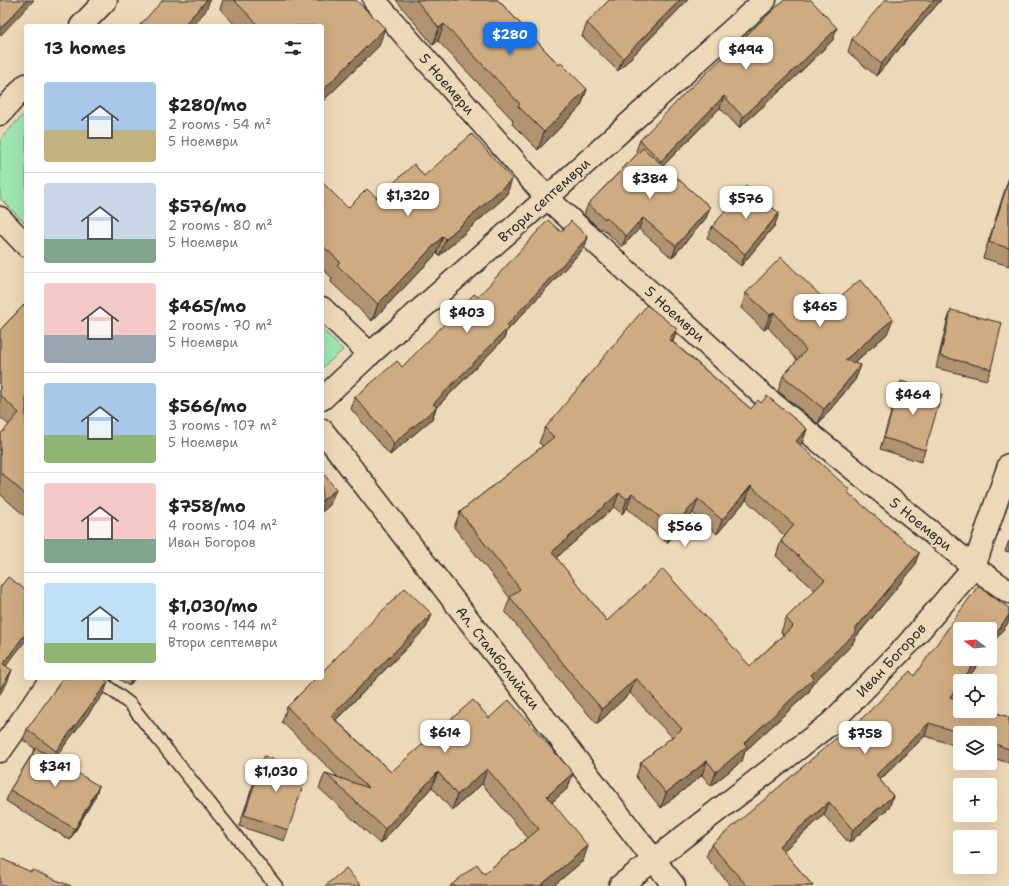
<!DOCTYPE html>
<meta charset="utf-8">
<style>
:root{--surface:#fff;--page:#f6f6f6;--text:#222;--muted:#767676;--line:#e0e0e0;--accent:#1a73e8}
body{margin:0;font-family:"Shantell Sans",sans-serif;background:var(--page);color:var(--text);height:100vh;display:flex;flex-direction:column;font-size:15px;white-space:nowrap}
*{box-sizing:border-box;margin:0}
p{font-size:13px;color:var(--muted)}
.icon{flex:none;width:22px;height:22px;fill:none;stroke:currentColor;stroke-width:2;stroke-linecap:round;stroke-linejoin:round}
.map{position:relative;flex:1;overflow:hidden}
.sheet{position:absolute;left:24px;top:24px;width:300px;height:656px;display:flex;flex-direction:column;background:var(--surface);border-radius:4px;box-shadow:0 4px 16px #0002}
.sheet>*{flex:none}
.needle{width:26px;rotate:286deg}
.controls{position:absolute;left:953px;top:622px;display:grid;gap:8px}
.controls a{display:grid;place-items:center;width:44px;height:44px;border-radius:4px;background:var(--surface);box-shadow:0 4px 16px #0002;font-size:20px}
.price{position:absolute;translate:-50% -34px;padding:0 9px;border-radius:8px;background:#fff;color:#222;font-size:13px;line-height:26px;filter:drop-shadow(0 1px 2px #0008)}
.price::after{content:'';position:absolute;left:50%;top:24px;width:12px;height:9px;margin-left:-6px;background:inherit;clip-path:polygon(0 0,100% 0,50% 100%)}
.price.current{background:var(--accent);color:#fff}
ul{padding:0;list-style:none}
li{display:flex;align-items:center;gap:12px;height:100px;padding:0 20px}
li+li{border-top:1px solid var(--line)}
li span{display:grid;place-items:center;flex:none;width:112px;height:80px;border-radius:4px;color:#555}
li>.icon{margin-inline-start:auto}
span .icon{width:48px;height:48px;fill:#fffc;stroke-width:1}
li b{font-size:17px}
h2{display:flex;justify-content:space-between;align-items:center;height:48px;padding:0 20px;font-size:17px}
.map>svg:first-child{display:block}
.green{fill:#9fe5b2;stroke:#65886e}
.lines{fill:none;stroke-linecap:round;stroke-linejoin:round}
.service-casing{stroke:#2b2b2b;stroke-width:15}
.minor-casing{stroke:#2b2b2b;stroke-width:25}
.service{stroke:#edd9b7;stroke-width:12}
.minor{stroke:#edd9b7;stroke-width:22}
.wall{fill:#b2936f;stroke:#2b2b2b;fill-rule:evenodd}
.shaded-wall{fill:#91785a;stroke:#2b2b2b}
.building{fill:#cfab81;stroke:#2b2b2b;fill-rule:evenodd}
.labels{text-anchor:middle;stroke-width:4;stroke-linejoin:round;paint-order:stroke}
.street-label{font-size:14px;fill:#2b2b2b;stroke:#edd9b7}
</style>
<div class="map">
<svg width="1009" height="886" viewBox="0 0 1009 886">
<rect width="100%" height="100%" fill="#edd9b7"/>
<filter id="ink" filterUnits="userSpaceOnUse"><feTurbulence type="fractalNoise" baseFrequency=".025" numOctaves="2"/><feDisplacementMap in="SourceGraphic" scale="8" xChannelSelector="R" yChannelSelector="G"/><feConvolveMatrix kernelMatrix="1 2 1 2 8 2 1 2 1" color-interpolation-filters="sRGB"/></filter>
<g filter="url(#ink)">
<g class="green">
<polygon points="26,112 26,224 0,198 0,139"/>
<polygon points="322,329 343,350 322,368"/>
</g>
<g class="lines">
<defs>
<polyline id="service" points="96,678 130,704 276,886"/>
<g id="minor">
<polyline points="374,0 547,198 766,398 974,567 1009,592"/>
<polyline points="81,26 106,0"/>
<polyline points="0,114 26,85"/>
<polyline points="0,218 26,245"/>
<polyline points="322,308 370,354"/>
<polyline points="322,399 370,354 547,198 765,0"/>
<polyline points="322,430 674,886"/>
<polyline points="0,751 52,678"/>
<polyline points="620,886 831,723 907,645 974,567 1009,465"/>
</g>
</defs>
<use href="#service" class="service-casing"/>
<use href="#minor" class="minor-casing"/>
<use href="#service" class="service"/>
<use href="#minor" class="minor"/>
</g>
<g class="wall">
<polygon points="223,0 356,0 379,46 322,102 322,26 236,26 220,9"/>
<polygon points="396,0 498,0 559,65 587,89 581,106 538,150 512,124 513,120 438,41 433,45"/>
<polygon points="688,0 618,71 582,36 587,23"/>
<polygon points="941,0 876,76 848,52 852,39"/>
<polygon points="833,40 790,82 739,128 720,108 663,166 710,207 706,218 672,258 639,229 622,247 602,228 601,230 584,215 588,204 638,153 636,151 640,140"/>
<polygon points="424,176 512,179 506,196 439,256 437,253 372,321 331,282 332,278 322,268 322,182 348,208 377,198"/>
<polygon points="1009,177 1009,266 983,258"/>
<polygon points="775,225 741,266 707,238 712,227"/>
<polygon points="561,232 588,237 584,248 506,332 504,339 436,408 432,419 390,455 351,409 355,397 402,367 478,297"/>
<polygon points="746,293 830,305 887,334 854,363 861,365 855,380 818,424 778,391 783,376 797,360 768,327 764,330 741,308"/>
<polygon points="26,303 26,517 0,494 0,435 9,425 0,417 0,330"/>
<polygon points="951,310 991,369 987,380 936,368 947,322"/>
<path d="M677,329L673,342L751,409L761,403L807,429L802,443L800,445L848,493L914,567L855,638L852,645L812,684L809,692L745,751L742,761L711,786L702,775L661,808L636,777L641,762L672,737L630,693L597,724L574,698L505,611L510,598L454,527L460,512L543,446L539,443L545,428ZM746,500L785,536L781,541L776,556L815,590L786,618L781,632L783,635L750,666L607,621L556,558L614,507L622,514L627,508L667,543L693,513L717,534Z"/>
<polygon points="901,381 925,450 921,462 880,449 897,393"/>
<polygon points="1009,541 1009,552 1005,551"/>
<polygon points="1009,608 1009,619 1008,623 990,647 990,629 960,659 982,659 966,681 960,681 960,689 953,699 1009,717 1009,763 990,757 990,733 960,733 960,747 925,736 880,780 893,796 889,808 849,843 824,815 783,851 813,886 731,886 706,857 711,845 843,737 914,676"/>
<polygon points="432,614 426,628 336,720 391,772 489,718 568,788 552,802 583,861 553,886 450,886 484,874 528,838 482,784 452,810 432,787 380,844 319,788 325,773 338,777 282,722 287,707"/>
<polygon points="108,678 115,678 112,681"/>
<polygon points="117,678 135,678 129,686"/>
<polygon points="104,693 54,759 95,797 70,840 6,801 10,790 35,749 23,740 27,729"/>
<polygon points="259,767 288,830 284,841 239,826"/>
</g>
<g class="shaded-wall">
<polygon points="27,0 34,0 0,36 0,29"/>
<polygon points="207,0 210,0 205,12 192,26 183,26"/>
<polygon points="680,0 688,0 618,71 623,58"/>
<polygon points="934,0 941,0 876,76 881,64"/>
<polygon points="444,24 438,41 433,45 439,28"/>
<polygon points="385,28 379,46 322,102 322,91"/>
<polygon points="837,28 833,40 790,82 739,128 743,117"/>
<polygon points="587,89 581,106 538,150 544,132"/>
<polygon points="724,96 720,108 657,172 661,161"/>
<polygon points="512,179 506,196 439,256 446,239"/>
<polygon points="710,207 706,218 672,258 676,246"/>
<polygon points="779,213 775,225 741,266 745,254"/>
<polygon points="643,218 639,229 622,247 626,236"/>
<polygon points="443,236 437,253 372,321 378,304"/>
<polygon points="588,237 584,248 506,332 504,339 436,408 432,419 390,455 394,443 433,404"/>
<polygon points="774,312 768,327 764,330 770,315"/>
<polygon points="893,319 887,334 840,375 845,360"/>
<polygon points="677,329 672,344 669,339"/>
<polygon points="861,365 855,380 818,424 824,409"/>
<polygon points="807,429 802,443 791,456 796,441"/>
<polygon points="751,486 746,500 717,534 722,520"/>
<polygon points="336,489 330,505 322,512 322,501"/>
<polygon points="619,493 614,507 547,566 552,552"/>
<polygon points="632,493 627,508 622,514 627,499"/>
<polygon points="698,499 693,513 667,543 672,528"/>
<polygon points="919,553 914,567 855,638 852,645 812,684 809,692 745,751 742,761 711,786 716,772 811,675 855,629"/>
<polygon points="432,614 426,628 326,730 331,716"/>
<polygon points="1009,615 1009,619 1008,623 990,647 990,641"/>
<polygon points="26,633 26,640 0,674 3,664"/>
<polygon points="977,659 982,659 966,681 962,681"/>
<polygon points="12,670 7,683 0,694 0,689"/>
<polygon points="132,678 135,678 129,686"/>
<polygon points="636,678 630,693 597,724 602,709"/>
<polygon points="108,682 104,693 52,762 56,751"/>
<polygon points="960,683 960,689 945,710 950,697"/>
<polygon points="929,723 925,736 871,788 876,775"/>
<polygon points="707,761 702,775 661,808 666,793"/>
<polygon points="487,769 482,784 452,810 457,795"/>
<polygon points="438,772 432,787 380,844 385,829"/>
<polygon points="573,773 568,788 542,811 547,796"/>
<polygon points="99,786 95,797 70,840 75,829"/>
<polygon points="893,796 889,808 849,843 853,830"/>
<polygon points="829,802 824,815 774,859 779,846"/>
<polygon points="588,846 583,861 553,886 540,886"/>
</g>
<g class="building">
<polygon points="0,0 27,0 0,29"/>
<polygon points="163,0 207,0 183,26 139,26"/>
<polygon points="234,0 356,0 385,28 322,91 322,26 259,26"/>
<polygon points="416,0 498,0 559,65 561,63 587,89 544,132 518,106 520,104 444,24 439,28"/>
<polygon points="609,0 680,0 623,58 587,23"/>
<polygon points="784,0 811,0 837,28 794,70 743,117 724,96 661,161 640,140 687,91"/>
<polygon points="885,0 934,0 881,64 852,39"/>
<polygon points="472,134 512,179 446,239 443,236 378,304 337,265 340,262 322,245 322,182 348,208 367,189 377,198 414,164 424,176"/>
<polygon points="643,148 710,207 676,246 643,218 626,236 606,217 605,219 588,204"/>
<polygon points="1009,179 1009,248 989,242"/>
<polygon points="746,186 779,213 745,254 712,227"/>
<polygon points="548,220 561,232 571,221 588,237 506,326 508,328 433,404 437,407 394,443 355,397 397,361 402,367 474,294 478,297"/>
<polygon points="781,257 830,305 860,280 893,319 845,360 861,365 824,409 783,376 806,350 774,312 770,315 746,293"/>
<polygon points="26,303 26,495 0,472 0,435 19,413 0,395 0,330"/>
<path d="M647,305L677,329L669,339L751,409L758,400L761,403L767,396L807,429L796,441L850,490L847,492L919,553L855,629L857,631L811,675L814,678L744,743L747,746L716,772L707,761L666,793L641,762L682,729L636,678L602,709L579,683L510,597L520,589L460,512L554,437L545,428ZM751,486L794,525L781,541L825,580L786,618L793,626L750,666L663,569L607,621L552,552L619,493L627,499L632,493L672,528L698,499L722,520Z"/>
<polygon points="951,310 1002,323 991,369 940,356"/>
<polygon points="901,381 942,394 925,450 884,438"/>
<polygon points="322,472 336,489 322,501"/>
<polygon points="8,577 26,590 26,633 3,664 12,670 0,689 0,587"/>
<polygon points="978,586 1009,608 1009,615 990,641 990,629 960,629 960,659 977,659 962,681 960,681 960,683 950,697 960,701 960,711 990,711 1009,717 1009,749 990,742 990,733 961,733 929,723 876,775 893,796 853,830 829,802 779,846 813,886 747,886 711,845 841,734 843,737 910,671 914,676"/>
<polygon points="405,588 432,614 331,716 391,772 473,700 489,718 509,700 573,773 547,796 588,846 540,886 450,886 477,864 484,874 539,829 487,769 457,795 438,772 385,829 325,773 369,788 287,707 316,678 322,678 322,672"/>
<polygon points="63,678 103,678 108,682 56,751 27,729"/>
<polygon points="36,748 99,786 75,829 10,790"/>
<polygon points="264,756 308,771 288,830 244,815"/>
<polygon points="0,858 31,872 32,870 71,886 0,886"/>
<polygon points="346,868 361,886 325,886"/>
</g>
</g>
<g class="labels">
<g class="street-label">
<text transform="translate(447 84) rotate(49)" y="5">5 Ноември</text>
<text transform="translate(544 200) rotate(-42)" y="5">Втори септември</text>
<text transform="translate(675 314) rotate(42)" y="5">5 Ноември</text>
<text transform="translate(921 524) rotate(39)" y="5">5 Ноември</text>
<text transform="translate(498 658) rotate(52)" y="5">Ал. Стамболийски</text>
<text transform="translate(891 660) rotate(-47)" y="5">Иван Богоров</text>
</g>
</g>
</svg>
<div class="controls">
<a><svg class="needle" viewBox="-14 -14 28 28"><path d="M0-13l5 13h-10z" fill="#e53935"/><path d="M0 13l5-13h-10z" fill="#767676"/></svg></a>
<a><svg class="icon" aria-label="locate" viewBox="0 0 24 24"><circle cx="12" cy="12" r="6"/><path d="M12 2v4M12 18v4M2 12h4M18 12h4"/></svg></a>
<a><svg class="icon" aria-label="layers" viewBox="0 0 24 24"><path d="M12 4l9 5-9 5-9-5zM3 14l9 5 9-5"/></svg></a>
<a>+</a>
<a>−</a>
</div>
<b class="price current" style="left:510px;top:56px">$280</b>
<b class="price" style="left:746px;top:71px">$494</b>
<b class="price" style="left:650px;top:200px">$384</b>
<b class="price" style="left:408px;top:217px">$1,320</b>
<b class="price" style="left:746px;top:220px">$576</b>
<b class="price" style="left:820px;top:328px">$465</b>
<b class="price" style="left:467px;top:334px">$403</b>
<b class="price" style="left:913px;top:416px">$464</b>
<b class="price" style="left:685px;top:548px">$566</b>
<b class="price" style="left:445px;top:754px">$614</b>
<b class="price" style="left:865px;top:755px">$758</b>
<b class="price" style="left:55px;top:788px">$341</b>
<b class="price" style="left:276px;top:793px">$1,030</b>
<section class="sheet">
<h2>13 homes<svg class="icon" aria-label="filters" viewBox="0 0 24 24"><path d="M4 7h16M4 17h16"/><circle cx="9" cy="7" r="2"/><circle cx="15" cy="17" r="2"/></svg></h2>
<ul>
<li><span style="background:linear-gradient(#a9c7e8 60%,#c2b280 0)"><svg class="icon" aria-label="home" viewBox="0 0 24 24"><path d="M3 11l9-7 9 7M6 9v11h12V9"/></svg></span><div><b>$280/mo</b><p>2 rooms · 54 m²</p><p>5 Ноември</p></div></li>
<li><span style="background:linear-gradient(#c9d6e8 70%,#7fa58c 0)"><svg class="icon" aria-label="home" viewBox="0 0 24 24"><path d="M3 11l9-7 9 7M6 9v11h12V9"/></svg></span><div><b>$576/mo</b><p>2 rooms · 80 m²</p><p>5 Ноември</p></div></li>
<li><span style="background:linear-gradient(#f6c9c9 65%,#9aa5b1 0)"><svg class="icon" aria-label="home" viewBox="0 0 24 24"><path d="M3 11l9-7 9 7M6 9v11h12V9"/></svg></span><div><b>$465/mo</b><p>2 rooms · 70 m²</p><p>5 Ноември</p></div></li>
<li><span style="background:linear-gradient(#a9c7e8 65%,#8fb573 0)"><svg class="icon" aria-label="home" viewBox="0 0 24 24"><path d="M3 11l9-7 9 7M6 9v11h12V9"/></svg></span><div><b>$566/mo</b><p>3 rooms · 107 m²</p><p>5 Ноември</p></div></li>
<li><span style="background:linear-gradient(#f6c9c9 70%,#7fa58c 0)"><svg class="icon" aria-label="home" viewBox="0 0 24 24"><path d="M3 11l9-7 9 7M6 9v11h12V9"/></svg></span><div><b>$758/mo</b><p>4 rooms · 104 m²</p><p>Иван Богоров</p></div></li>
<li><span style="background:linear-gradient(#bfe0f5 75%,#8fb573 0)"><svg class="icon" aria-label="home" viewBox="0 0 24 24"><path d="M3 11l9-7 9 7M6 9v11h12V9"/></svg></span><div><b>$1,030/mo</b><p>4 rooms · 144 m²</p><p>Втори септември</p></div></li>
</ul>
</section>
</div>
